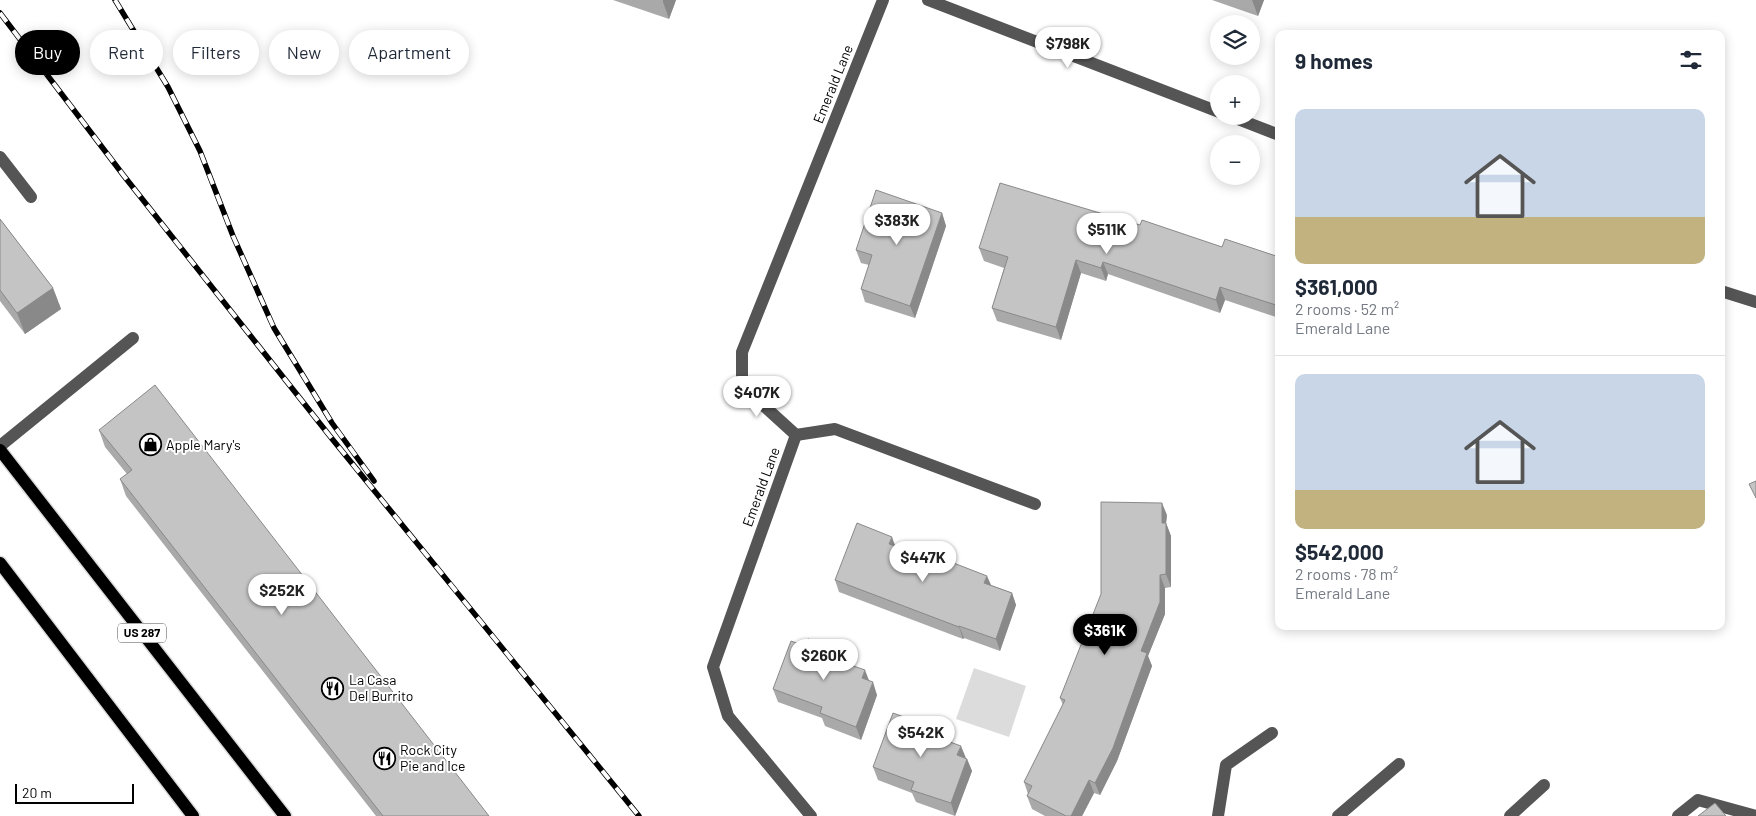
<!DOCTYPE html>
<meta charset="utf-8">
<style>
:root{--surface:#fff;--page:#f6f6f7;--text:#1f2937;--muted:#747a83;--line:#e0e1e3;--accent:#000}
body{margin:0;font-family:Barlow,sans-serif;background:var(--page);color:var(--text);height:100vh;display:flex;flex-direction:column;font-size:19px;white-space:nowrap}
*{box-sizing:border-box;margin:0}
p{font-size:16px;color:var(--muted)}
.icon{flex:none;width:28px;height:28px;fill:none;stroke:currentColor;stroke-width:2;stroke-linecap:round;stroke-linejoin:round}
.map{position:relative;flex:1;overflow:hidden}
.drawer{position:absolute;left:1275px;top:30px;width:450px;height:600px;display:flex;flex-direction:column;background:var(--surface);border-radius:10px;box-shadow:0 2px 12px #0003}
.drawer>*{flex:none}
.guide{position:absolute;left:15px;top:30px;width:475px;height:45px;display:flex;gap:10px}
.tools{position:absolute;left:1210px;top:15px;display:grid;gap:10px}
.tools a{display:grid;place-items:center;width:50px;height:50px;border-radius:50%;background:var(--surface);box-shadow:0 2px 12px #0003;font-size:25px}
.scale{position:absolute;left:15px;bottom:12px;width:119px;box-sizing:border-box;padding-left:5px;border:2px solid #000;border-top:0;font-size:14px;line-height:18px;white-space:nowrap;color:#000;-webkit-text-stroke:4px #fff;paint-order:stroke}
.price{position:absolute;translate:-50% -42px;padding:0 11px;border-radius:18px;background:#fff;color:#222;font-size:16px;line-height:32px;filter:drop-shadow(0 1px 2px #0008)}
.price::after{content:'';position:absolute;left:50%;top:30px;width:15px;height:11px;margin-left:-8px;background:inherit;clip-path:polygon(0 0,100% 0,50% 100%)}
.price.on{background:var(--accent);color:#fff}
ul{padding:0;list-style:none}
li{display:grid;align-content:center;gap:10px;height:265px;padding:0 20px}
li+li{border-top:1px solid var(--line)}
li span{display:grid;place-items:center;height:155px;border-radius:10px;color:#555}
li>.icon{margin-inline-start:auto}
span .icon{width:90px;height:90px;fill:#fffc;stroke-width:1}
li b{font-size:21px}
h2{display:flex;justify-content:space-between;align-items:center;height:60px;padding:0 20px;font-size:21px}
.chip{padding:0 18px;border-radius:22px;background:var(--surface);box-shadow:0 2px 12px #0003;font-size:18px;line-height:45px}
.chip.on{background:var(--accent);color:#fff}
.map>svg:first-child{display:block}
.green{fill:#dcdcdc}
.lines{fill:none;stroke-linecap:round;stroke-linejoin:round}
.major-casing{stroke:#dbdbdb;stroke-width:15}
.minor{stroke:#555;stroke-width:12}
.major{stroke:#000;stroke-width:12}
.rail-casing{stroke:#000;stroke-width:5.5}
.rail{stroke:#fff;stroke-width:4;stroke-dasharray:11;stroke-linecap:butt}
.wall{fill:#a9a9a9}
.shaded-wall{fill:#898989}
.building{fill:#c4c4c4;stroke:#898989}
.labels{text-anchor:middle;stroke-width:4;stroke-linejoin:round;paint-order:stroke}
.shield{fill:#fff;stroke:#4c4c4c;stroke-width:1}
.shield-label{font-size:12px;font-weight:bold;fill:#000}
.street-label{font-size:14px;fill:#000;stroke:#fff}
.poi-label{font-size:14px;fill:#000;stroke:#fff;text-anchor:start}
</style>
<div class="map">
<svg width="1756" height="816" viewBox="0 0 1756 816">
<rect width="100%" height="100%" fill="#fff"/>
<polygon class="green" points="974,668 1026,686 1009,737 956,719"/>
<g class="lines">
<defs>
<g id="major">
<polyline points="0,450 285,816"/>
<polyline points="0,563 193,816"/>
</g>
</defs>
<use href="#major" class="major-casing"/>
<g class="minor">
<polyline points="928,0 1219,112"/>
<polyline points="1230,116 1279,135"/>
<polyline points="0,157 31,197"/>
<polyline points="1721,291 1756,302"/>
<polyline points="796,435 835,429 1035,504"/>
<polyline points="0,446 133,338"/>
<polyline points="811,816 728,716 713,667 796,435 742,386 742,352 883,0"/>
<polyline points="1218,816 1226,765 1272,733"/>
<polyline points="1338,816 1399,764"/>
<polyline points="1510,816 1544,785"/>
<polyline points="1678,816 1698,800 1756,816"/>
</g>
<use href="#major" class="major"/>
<defs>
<g id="rail">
<polyline points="115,0 168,87 200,151 233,236 274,328 332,423 374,481"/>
<polyline points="0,13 124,176 333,440 639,816"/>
</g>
</defs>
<use href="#rail" class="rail-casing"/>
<use href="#rail" class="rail"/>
</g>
<g class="wall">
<polygon points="613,0 676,0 669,19"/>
<polygon points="1212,0 1264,0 1258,16"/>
<polygon points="942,213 946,226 915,318 865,302 861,289 869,265 861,263 856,250"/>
<polygon points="0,219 53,288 61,309 25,334 0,301"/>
<polygon points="1140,225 1222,247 1279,257 1279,318 1225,300 1220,313 1108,274 1106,281 1081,273 1061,340 997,321 992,308 1004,268 984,261 979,248"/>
<polygon points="99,430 489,816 376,816 126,496 120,479 127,474 105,447"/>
<polygon points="1167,515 1166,523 1171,536 1171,587 1165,588 1165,614 1148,656 1152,666 1117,761 1100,795 1094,793 1082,816 1045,816 1032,809 1027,796 1028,794 1024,782 1063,705 1060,698"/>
<polygon points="895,546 991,585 1012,593 1016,605 1000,651 964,638 963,639 839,592 835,580"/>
<polygon points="843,651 847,664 869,681 877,695 861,740 825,726 822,718 778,702 773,689"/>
<polygon points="934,728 937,737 967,759 972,771 955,816 916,802 912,793 878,780 873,767"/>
</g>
<g class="shaded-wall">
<polygon points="663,0 676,0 669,19 663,2"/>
<polygon points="1252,0 1264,0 1258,16"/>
<polygon points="942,213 946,226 915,318 910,306"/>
<polygon points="1076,260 1081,273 1061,340 1056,327"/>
<polygon points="1103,262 1108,274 1106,281 1101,268"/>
<polygon points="1220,287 1225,300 1220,313 1216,300"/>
<polygon points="53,288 61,309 25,334 17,313"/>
<polygon points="1162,503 1167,515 1166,523 1171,536 1171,587 1166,574 1162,523"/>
<polygon points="892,537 896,548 889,544"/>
<polygon points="1160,575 1165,588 1165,614 1148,656 1152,666 1117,761 1100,795 1095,783 1141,651"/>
<polygon points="987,576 992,587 984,583"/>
<polygon points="1012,593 1016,605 1000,651 996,639"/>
<polygon points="959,626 964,638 963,639 959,627"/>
<polygon points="843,651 847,664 839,661"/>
<polygon points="865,670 870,683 862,678"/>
<polygon points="873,682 877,695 861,740 856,727"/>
<polygon points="934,728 938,741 931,735"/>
<polygon points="961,746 966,758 957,755"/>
<polygon points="967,759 972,771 955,816 951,803"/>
<polygon points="1089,780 1094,793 1082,816 1071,816"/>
</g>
<g class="building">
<polygon points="1000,183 1140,225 1142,220 1222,247 1225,239 1279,257 1279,306 1220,287 1216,300 1103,262 1101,268 1076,260 1056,327 992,308 1008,257 979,248"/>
<polygon points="876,190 942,213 910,306 861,289 872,255 856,250"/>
<polygon points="0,219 53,288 17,313 0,290"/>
<polygon points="155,385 489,816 383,816 120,479 132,470 99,430"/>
<polygon points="1756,481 1756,498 1749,484"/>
<polygon points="1101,502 1162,503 1162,523 1166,523 1166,574 1160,575 1160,602 1141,651 1147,653 1113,748 1095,783 1089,780 1071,816 1066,816 1027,796 1032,786 1024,782 1065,700 1060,698 1101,594"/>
<polygon points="857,523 892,537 889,544 949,567 951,562 987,576 984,583 1012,593 996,639 959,626 959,627 835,580"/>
<polygon points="808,639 843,651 839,661 865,670 862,678 873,682 856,727 820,713 822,707 773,689 791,641 805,646"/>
<polygon points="893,713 934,728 931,735 961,746 957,755 967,759 951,803 911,790 914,782 873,767"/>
<polygon points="1715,803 1726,816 1698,816"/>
</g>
<defs>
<symbol id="shop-ring" viewBox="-11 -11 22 22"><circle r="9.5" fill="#fff" stroke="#000" stroke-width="1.5"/><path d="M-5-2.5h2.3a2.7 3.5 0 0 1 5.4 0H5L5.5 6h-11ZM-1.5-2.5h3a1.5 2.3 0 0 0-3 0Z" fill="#000"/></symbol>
<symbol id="restaurant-ring" viewBox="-11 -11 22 22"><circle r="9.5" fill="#fff" stroke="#000" stroke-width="1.5"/><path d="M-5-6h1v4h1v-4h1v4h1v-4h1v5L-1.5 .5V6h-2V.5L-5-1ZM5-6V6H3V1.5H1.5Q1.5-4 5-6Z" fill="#000"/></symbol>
</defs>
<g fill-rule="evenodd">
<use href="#shop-ring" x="138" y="432" width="25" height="25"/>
<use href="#restaurant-ring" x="320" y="676" width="25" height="25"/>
<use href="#restaurant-ring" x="372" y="746" width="25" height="25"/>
</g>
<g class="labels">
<rect class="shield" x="118" y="623.5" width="48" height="19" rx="4"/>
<g class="shield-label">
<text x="142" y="637">US 287</text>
</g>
<g class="street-label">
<text transform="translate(833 84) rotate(-68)" y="5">Emerald Lane</text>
<text transform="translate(761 487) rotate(-70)" y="5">Emerald Lane</text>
</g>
<g class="poi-label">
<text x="166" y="450">Apple Mary's</text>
<text x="349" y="685">La Casa<tspan x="349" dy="16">Del Burrito</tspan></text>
<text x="400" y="755">Rock City<tspan x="400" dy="16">Pie and Ice</tspan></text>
</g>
</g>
</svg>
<div class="tools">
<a><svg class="icon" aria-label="layers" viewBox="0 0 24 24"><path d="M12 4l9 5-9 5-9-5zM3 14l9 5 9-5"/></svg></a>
<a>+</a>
<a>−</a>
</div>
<div class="scale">20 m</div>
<b class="price" style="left:1068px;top:69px">$798K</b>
<b class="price" style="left:897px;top:246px">$383K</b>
<b class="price" style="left:1107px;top:255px">$511K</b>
<b class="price" style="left:757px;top:418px">$407K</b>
<b class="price" style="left:923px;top:583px">$447K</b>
<b class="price" style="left:282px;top:616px">$252K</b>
<b class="price on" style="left:1105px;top:656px">$361K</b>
<b class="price" style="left:824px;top:681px">$260K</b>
<b class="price" style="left:921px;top:758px">$542K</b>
<div class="guide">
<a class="chip on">Buy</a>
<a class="chip">Rent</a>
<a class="chip">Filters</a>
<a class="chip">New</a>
<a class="chip">Apartment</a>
</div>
<section class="drawer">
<h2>9 homes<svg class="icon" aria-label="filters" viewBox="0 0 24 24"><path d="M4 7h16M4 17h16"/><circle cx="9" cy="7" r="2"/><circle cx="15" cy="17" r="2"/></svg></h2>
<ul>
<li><span style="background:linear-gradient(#c9d6e8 70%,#c2b280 0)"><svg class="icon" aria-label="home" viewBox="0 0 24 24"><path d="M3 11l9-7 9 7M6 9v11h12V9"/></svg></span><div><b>$361,000</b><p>2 rooms · 52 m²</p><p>Emerald Lane</p></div></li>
<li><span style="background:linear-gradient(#c9d6e8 75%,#c2b280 0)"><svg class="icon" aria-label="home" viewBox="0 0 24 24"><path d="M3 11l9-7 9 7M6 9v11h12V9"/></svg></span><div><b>$542,000</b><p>2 rooms · 78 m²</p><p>Emerald Lane</p></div></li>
</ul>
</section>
</div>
